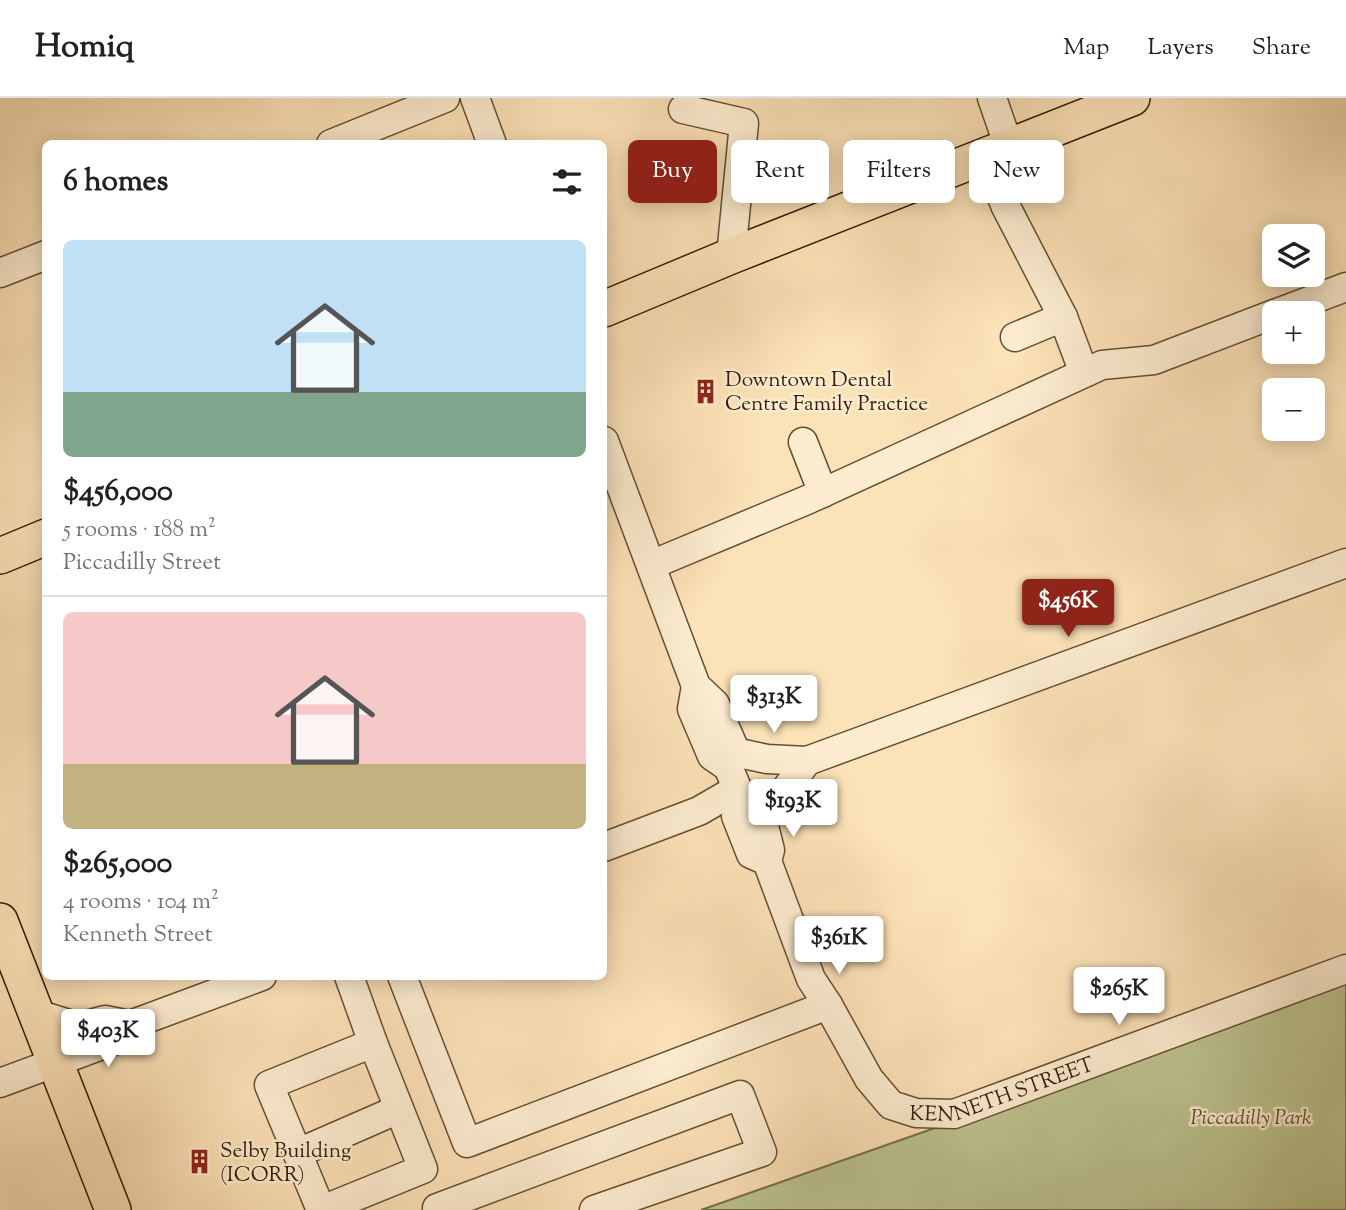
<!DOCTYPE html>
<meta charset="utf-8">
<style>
:root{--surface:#fff;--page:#f2f2f2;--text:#202124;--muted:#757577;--line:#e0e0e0;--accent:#8f2418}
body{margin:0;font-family:"Sorts Mill Goudy",serif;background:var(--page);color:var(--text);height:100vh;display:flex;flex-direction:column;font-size:26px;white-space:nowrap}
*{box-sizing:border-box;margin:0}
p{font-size:23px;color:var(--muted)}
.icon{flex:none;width:38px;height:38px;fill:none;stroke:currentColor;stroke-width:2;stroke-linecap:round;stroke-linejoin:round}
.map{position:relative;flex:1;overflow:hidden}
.drawer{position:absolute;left:42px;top:42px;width:565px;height:840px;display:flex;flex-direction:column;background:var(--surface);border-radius:10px;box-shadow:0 4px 18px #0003}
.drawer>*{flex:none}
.guide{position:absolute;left:628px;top:42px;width:612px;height:63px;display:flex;gap:14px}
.fabs{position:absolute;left:1262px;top:126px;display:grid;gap:14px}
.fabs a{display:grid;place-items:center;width:63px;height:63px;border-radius:10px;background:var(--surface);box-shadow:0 4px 18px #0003;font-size:35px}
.price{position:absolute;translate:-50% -60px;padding:0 16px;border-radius:7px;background:#fff;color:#222;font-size:23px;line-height:46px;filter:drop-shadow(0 2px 4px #0008)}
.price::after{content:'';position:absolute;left:50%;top:42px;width:21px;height:16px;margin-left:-10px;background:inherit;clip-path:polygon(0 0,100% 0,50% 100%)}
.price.selected{background:var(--accent);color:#fff}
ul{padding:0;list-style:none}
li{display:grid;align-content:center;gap:14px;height:371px;padding:0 21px}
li+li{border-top:2px solid var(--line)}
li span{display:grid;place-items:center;height:217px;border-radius:10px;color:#555}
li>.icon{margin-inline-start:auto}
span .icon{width:126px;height:126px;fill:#fffc;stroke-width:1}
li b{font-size:30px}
h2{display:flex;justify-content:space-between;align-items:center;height:84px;padding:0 21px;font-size:30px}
.chip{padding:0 24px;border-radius:10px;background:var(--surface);box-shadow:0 4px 18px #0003;font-size:24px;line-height:63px}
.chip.selected{background:var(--accent);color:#fff}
header{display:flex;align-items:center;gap:42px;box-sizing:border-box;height:98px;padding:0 35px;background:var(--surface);border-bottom:2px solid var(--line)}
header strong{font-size:33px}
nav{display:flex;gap:38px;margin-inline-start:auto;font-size:24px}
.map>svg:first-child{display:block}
.green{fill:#bcc490;stroke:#78704b;stroke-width:2}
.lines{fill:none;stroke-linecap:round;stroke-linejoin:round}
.minor-casing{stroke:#654e32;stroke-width:31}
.major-casing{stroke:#331d06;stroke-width:38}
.minor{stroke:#fdecd0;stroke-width:28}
.major{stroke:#fce2b7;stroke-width:35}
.labels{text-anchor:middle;stroke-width:5;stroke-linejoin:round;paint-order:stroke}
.poi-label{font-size:21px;fill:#331d06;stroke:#fdecd0;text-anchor:start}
.street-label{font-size:21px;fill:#331d06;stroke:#fdecd0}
.park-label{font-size:21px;font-style:italic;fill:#5c4f2f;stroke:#fdecd0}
</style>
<header>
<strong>Homiq</strong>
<nav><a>Map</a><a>Layers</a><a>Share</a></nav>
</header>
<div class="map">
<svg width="1346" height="1112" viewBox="0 0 1346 1112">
<rect width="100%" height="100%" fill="#fce2b7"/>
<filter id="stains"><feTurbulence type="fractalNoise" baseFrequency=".00286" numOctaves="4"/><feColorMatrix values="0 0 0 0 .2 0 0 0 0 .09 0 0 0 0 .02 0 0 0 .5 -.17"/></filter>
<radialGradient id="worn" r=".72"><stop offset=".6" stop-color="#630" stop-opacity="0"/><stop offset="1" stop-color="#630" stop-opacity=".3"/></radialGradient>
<polygon class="green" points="1346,886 1346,1112 701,1112"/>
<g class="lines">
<defs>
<g id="minor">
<polyline points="475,0 492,46"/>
<polyline points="992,0 1009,49"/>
<polyline points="683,11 744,25 731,158"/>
<polyline points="331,46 445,0"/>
<polyline points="986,58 1005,107 1063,219 1084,275"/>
<polyline points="0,175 46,157"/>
<polyline points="1277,215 1346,189"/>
<polyline points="1015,239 1063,219"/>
<polyline points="604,343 696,588 715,606 734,650 734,654 728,669"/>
<polyline points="803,344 823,395"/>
<polyline points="651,467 807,402 1102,267 1154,262 1274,216"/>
<path id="s1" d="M696,588L692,611L712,658L728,669L741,699L757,713L764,728L770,752L767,763L811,881L828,907L869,981L891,1007L916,1015L954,1016L1346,871"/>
<polyline points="734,654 767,661 807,663 1346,465"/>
<polyline points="741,699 736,718 751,756 767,763"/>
<polyline points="762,723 807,663"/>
<polyline points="604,749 699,713 737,691"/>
<polyline points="349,878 373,945"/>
<polyline points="402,878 467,1045 828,907"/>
<polyline points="37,916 79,929 105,922 130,927"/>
<polyline points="0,985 113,943 130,927 262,878"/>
<polyline points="298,1055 399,1011"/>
<polyline points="437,1110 740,997 762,1054 594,1112"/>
<polyline points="321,1112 269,987 373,945 423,1071 322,1112"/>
</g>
<g id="major">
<polyline points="604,211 731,158 1132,0"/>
<polyline points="0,458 46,439"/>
<polyline points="0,823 113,1112"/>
</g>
</defs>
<use href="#minor" class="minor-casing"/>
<use href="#major" class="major-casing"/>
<use href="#minor" class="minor"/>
<use href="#major" class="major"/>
</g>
<defs>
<symbol id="building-bare" viewBox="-9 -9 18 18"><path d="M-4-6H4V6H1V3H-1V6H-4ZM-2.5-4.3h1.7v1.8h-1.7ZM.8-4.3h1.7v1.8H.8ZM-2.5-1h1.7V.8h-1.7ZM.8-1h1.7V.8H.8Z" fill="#8f2418" stroke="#fdecd0" stroke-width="2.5" paint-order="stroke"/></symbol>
</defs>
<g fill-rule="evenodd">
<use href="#building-bare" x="688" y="276" width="35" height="35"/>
<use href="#building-bare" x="182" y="1046" width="35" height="35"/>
</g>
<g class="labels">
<g class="poi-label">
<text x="725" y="288">Downtown Dental<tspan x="725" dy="24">Centre Family Practice</tspan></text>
<text x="220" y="1059">Selby Building<tspan x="220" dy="24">(ICORR)</tspan></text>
</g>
<g class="street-label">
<text dy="7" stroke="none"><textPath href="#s1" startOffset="592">KENNETH STREET</textPath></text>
</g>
<g class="park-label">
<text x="1251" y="1026">Piccadilly Park</text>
</g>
</g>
<rect width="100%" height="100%" filter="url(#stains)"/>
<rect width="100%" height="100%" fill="url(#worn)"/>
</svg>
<div class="fabs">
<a><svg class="icon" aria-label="layers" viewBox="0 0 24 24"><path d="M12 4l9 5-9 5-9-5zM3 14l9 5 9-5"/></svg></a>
<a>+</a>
<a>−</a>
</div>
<b class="price selected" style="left:1068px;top:541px">$456K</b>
<b class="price" style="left:774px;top:637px">$313K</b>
<b class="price" style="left:793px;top:741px">$193K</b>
<b class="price" style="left:839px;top:878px">$361K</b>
<b class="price" style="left:1119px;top:929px">$265K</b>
<b class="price" style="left:108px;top:971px">$403K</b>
<div class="guide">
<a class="chip selected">Buy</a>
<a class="chip">Rent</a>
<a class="chip">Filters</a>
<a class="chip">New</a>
</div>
<section class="drawer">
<h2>6 homes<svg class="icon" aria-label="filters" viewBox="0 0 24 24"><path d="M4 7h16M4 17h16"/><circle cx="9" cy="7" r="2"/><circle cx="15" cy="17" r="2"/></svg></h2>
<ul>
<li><span style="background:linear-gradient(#bfe0f5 70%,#7fa58c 0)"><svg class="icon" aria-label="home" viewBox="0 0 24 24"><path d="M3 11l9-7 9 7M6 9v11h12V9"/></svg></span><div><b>$456,000</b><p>5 rooms · 188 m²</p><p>Piccadilly Street</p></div></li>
<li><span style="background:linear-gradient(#f6c9c9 70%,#c2b280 0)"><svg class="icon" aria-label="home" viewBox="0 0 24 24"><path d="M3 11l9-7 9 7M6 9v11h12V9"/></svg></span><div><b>$265,000</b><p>4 rooms · 104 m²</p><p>Kenneth Street</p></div></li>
</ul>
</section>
</div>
